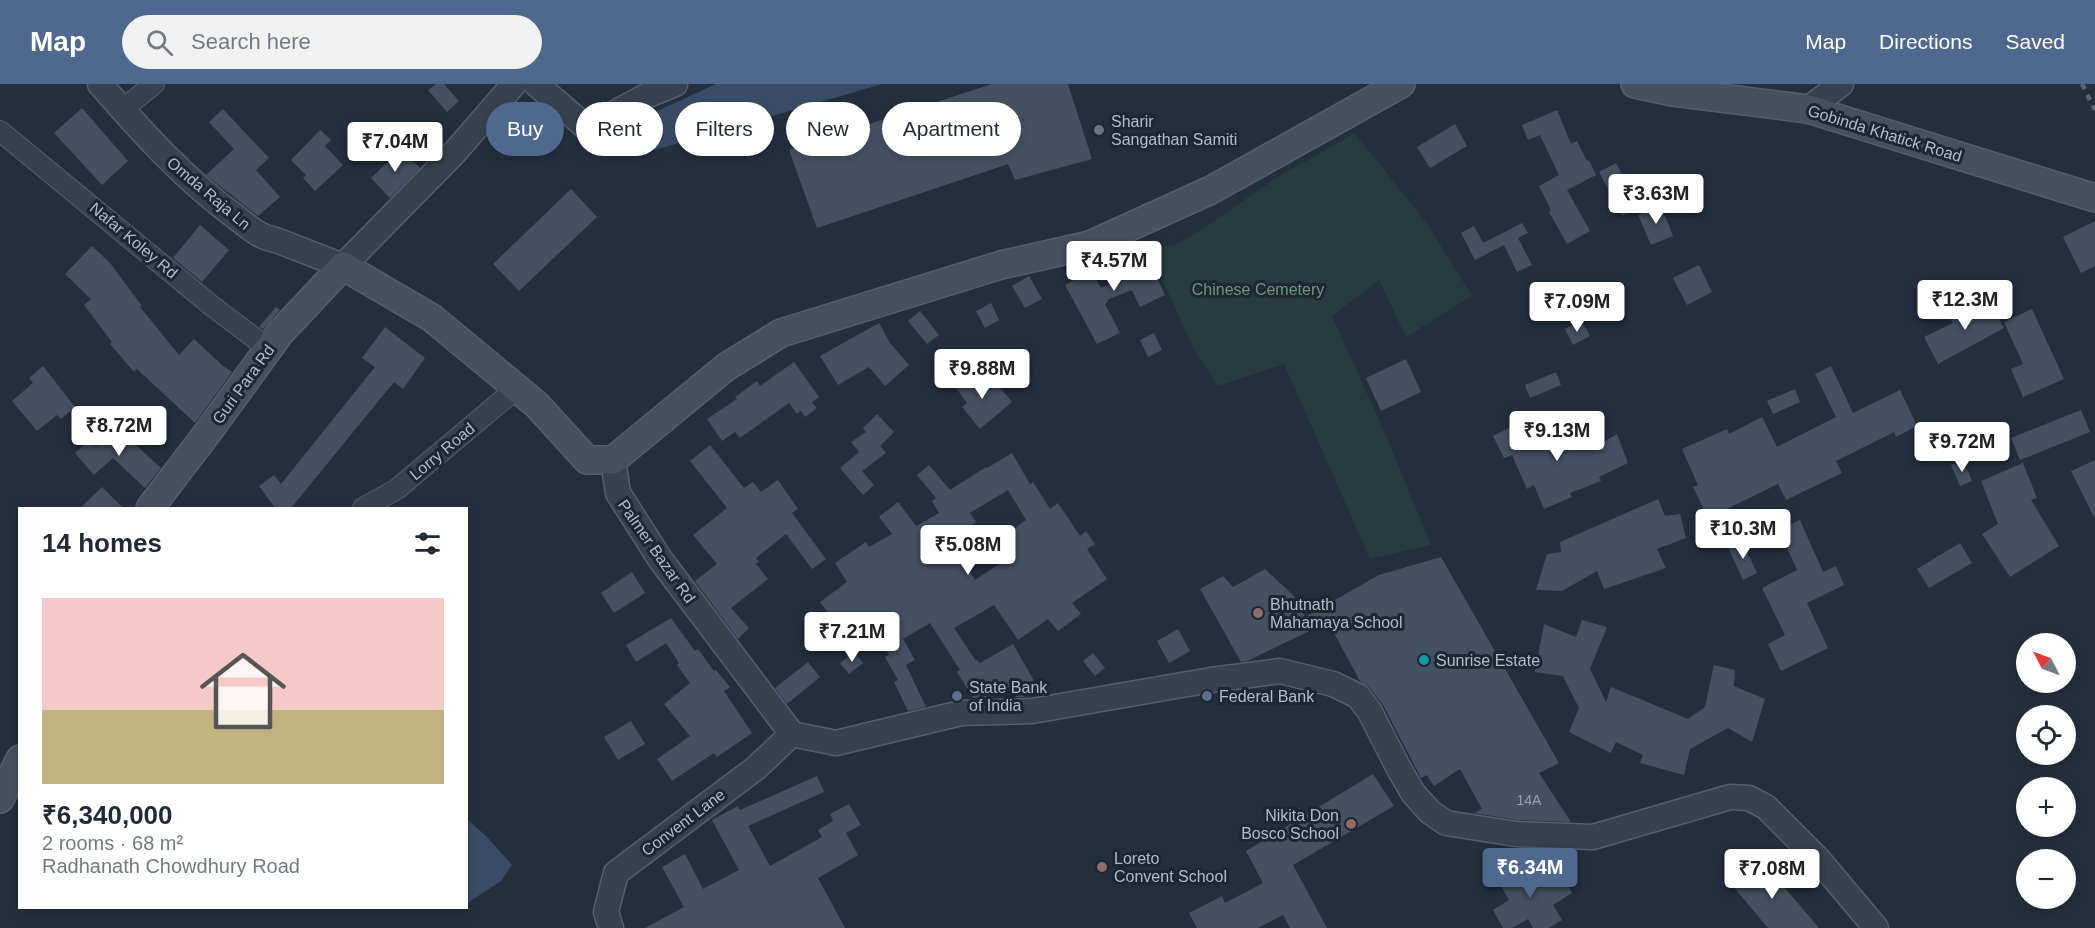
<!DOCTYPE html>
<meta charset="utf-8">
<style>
:root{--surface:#fff;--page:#f2f2f3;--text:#1f2937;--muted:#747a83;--accent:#4f688e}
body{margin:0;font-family:Arial,sans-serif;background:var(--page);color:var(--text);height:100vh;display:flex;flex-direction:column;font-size:22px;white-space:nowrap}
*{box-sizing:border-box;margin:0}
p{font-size:20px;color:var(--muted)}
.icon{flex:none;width:33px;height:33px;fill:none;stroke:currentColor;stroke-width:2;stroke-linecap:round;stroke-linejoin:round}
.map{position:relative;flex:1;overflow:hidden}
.side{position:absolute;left:18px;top:423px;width:450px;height:402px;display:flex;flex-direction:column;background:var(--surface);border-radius:0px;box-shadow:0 3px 9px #0003}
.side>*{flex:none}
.guide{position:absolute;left:486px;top:18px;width:570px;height:54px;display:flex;gap:12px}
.needle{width:39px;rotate:312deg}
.tools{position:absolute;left:2016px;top:549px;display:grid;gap:12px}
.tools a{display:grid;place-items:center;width:60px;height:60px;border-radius:50%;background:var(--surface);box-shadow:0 3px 9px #0003;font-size:30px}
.price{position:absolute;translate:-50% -51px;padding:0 14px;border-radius:6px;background:#fff;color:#222;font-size:20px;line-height:39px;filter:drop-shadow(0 2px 3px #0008)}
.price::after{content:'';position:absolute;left:50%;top:36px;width:18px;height:14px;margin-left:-9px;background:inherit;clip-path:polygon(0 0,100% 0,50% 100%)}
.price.active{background:var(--accent);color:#fff}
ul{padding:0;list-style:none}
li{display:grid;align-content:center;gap:12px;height:318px;padding:0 24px}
li span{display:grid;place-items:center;height:186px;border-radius:0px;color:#555}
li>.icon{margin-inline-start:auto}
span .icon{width:108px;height:108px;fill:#fffc;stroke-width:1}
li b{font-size:26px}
h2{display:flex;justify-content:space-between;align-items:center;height:72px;padding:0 24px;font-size:26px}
.pill{padding:0 21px;border-radius:27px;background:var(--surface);box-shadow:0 3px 9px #0003;font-size:21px;line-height:54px}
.pill.active{background:var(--accent);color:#fff}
header{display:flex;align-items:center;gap:36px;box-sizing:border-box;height:84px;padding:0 30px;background:var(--accent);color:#fff}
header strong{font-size:28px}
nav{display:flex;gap:33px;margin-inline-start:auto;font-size:21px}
.search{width:420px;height:54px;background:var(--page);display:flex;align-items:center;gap:15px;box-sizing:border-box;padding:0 21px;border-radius:33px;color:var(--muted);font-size:22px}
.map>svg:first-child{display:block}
.green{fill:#263c3f}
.water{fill:#394c67}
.building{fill:#455162;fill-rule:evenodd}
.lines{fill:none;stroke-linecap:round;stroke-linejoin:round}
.minor-casing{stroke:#565f6c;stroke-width:22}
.tertiary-casing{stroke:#565f6c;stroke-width:27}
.secondary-casing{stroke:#565f6c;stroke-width:30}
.minor{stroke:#38414e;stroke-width:20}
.tertiary{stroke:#38414e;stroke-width:24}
.secondary{stroke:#465061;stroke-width:27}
.rail{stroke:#5a6575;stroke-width:4.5;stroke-dasharray:6 6;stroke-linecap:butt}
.worship-dot{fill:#6b7280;stroke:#1d2633;stroke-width:2}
.education-dot{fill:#8d6e63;stroke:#1d2633;stroke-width:2}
.culture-dot{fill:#0f9aa8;stroke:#1d2633;stroke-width:2}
.service-dot{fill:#5c6f8a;stroke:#1d2633;stroke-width:2}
.labels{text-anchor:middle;stroke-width:6;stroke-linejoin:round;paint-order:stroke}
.number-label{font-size:14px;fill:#98a1af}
.poi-label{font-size:16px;fill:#b4bcc9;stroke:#1d2633;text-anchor:start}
.street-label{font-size:16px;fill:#b4bcc9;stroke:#1d2633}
.park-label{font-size:16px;fill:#6b9a76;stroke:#1d2633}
</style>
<header>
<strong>Map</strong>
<div class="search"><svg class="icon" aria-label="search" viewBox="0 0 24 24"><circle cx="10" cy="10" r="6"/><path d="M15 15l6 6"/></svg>Search here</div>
<nav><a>Map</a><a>Directions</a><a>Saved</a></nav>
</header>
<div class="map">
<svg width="2095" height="844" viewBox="0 0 2095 844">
<rect width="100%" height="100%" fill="#242f3e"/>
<polygon class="green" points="1355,49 1428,141 1472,212 1406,253 1379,196 1332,232 1385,349 1431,461 1370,475 1284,280 1218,302 1193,264 1148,163 1173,162 1200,147 1273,96"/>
<g class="water">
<polygon points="716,0 882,0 655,66 640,35"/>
<polygon points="467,735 487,753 512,781 501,797 469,818 466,818"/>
</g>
<g class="building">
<polygon points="436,0 444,0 459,17 447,28 428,6"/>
<polygon points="992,0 1068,0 1092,75 1015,96 1008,80 817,144 789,66"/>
<polygon points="82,24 128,77 102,101 54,49"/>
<polygon points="223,25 269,74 256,86 280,113 258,132 206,91 234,65 209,38"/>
<polygon points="1557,26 1571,60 1577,57 1587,77 1589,76 1596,91 1567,106 1590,147 1567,160 1549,128 1551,126 1539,102 1559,91 1540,51 1528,56 1522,41"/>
<polygon points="1455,40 1467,62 1430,84 1417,63"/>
<polygon points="320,46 331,56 325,62 343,81 315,107 303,94 306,91 291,76"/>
<polygon points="401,65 420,84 390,114 371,94"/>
<polygon points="1616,79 1639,123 1622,132 1599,88"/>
<polygon points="571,105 597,133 519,207 493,180"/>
<polygon points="1661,122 1673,152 1651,161 1638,131"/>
<polygon points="2095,137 2095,182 2081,189 2063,153"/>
<polygon points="1522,139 1528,149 1518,154 1532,181 1517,188 1504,161 1475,176 1461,149 1474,142 1483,159"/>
<polygon points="200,141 229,166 202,198 173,174"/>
<polygon points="1136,158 1146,180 1149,178 1165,211 1140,223 1132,206 1107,216 1108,218 1105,220 1120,249 1097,260 1065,201 1091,187 1101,204 1126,193 1114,168"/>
<polygon points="92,162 110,179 142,222 140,223 179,271 194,255 222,281 232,288 195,339 137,285 134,288 110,260 112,258 84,221 91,215 65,190"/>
<polygon points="1699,181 1712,208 1687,221 1673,194"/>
<polygon points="1029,192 1042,215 1025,224 1012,202"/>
<polygon points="1987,213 2004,244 1938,280 1924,253 1953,239 1949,233"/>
<polygon points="991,219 999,236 985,244 976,227"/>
<polygon points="276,223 280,226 263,245 259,243"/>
<polygon points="2032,225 2064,295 2023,313 2011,285 2023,280 2004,238"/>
<polygon points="920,227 939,251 927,260 908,237"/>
<polygon points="1581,236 1590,252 1573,261 1565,245"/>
<polygon points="879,239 890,259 909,281 885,302 869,283 838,301 820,272"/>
<polygon points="385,243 425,274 403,305 394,298 291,424 275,424 259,402 274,391 281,400 375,283 362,274"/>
<polygon points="1154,249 1162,266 1148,273 1140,256"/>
<polygon points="1406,275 1421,308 1381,327 1366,294"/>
<polygon points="794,278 819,313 812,318 817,324 805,333 801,327 797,330 789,319 740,354 735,348 722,357 707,335 737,315 735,313 757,297 760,302"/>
<polygon points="43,282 75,323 61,335 57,331 37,347 12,317 33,299 29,294"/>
<polygon points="1831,282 1853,329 1900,306 1917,342 1896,353 1894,348 1836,377 1842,389 1786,416 1778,400 1708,434 1693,403 1698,401 1682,365 1727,345 1729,350 1762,333 1777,363 1836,333 1815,290"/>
<polygon points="969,288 983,306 995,297 1012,318 980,345 962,323 967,319 953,300"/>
<polygon points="1556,288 1561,301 1530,314 1525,301"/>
<polygon points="1795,305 1800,318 1773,330 1767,317"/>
<polygon points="2081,326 2090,348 2020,376 2011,354"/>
<polygon points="877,330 894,348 880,362 886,369 862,387 874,401 863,411 840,384 859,368 851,358 866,348 863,344"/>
<polygon points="1532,332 1550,367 1587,360 1589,366 1617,350 1628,379 1599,393 1601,397 1570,409 1572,413 1544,425 1534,401 1527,405 1512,371 1504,374 1493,352"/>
<polygon points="115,342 161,384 145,404 113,374 94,391 75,369 90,356 96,363"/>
<polygon points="710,361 744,404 753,398 761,408 778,396 798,425 792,429 826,475 812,485 786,450 756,474 759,478 756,480 768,495 731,524 749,544 738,555 695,497 717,480 693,451 727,424 690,377"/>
<path d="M1012,369L1030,400L1033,398L1050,425L1058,419L1080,452L1086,447L1095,460L1087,465L1107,495L1072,519L1081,530L1058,547L1048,535L1018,556L994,521L954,544L976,577L977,576L980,579L1013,560L1038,604L1023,613H1016L1010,603L990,614H973L957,588L960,586L930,539L903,555L915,576L906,581L926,623L908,627L894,598L898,596L885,573L889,571L870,539L841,558L833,546L839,543L820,518L847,498L835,479L866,458L869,463L892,450L879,433L898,418L916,442L939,429L932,417L936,414L917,391L929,381L950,406L986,383L987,384ZM1008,406L1026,436L998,456L1010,473L975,496L951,454L976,438L970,429Z"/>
<polygon points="1963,376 1972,397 1960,402 1951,381"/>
<polygon points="2095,376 2095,435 2071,387"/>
<polygon points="2023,379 2037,414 2031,416 2059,462 2010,493 1982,450 1998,440 1981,397"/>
<polygon points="102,403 123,424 80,424"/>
<polygon points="1658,415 1665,432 1680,430 1686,454 1657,465 1666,484 1604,505 1597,487 1562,507 1536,506 1547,470 1561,468 1560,458"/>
<polygon points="1800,436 1823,488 1836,482 1844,501 1807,519 1828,564 1781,587 1768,560 1785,551 1762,504 1797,486 1779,446"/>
<polygon points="1742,457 1757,489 1743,496 1728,463"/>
<polygon points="1960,459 1972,479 1929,504 1917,485"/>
<polygon points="1441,473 1559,679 1539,689 1571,738 1517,736 1474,729 1482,725 1460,685 1434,702 1427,691 1421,694 1383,621 1369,603 1360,597 1328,538 1247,577 1241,578 1200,505 1223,492 1233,503 1265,485 1294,512 1305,533 1379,491"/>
<polygon points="632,488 645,509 614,529 601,509"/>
<polygon points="671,534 695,567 698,565 714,587 716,586 730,603 724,607 752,649 717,673 714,669 672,697 657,675 690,652 664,620 690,599 677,581 679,579 666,559 636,578 626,561"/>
<polygon points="1582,536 1607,543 1590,585 1606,618 1611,603 1688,635 1705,623 1714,581 1735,586 1734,602 1765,615 1752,658 1728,644 1690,665 1684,691 1640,679 1643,671 1616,658 1611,669 1569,648 1579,624 1563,592 1535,588 1544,540 1576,553"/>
<polygon points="1178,545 1190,567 1169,579 1157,557"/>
<polygon points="854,568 863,579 849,590 840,579"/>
<polygon points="1093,569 1105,584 1095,592 1083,577"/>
<polygon points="808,578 820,593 787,620 775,604"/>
<polygon points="631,637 645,660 618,676 604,653"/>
<polygon points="1373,690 1394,722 1293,781 1327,844 1290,844 1283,831 1258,844 1197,844 1189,829 1222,812 1225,819 1263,799 1246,767"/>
<polygon points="817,692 824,708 748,742 770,782 822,753 818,746 833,737 830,730 849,720 861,741 846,749 858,771 818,794 845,844 645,844 684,823 662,783 685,770 703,805 739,786 712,736 738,722 740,726"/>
<polygon points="1762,777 1819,844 1768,844 1732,801"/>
<polygon points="1524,779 1538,802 1560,789 1572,809 1553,821 1562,836 1549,844 1533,844 1528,835 1512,844 1503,844 1493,826 1509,816 1497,795"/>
</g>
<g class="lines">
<defs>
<g id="minor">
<polyline points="122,26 154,0"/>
<polyline points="0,47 212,222 269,265"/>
<polyline points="363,424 397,405 517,304"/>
</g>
<g id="tertiary">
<path d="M100,0C142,48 185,96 237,134C249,143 260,154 276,156L343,182L455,68L514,0"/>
<polyline points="536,0 587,44 646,12 675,0"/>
<polyline points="1808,25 1841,0"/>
<polyline points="613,376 618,409 660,475 792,650"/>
<polyline points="792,650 836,659 961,629 1032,627 1211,596 1280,587 1333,600 1358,612 1370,628 1398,683 1413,709 1430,728 1446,739 1516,750 1593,753 1730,713 1749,714 1766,723 1818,775 1876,844"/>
<polyline points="611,844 606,828 616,789 756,684 792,650"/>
</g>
<g id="secondary">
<polyline points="1635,0 1673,8 1808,25 2095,114"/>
<polyline points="150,424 208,348 280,249 343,182 432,234 537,321 587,376 613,376 726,283 781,249 1001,181 1090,161 1211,106 1401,0"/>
<polyline points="0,715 20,675"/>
</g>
</defs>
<use href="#minor" class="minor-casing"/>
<use href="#tertiary" class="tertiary-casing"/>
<use href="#secondary" class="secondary-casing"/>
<use href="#minor" class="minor"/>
<use href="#tertiary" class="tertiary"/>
<use href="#secondary" class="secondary"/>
<polyline class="rail" points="2082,0 2095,26"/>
</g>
<circle class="worship-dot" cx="1099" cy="46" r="6"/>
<g class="education-dot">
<circle cx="1258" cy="529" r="6"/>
<circle cx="1351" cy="740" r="6"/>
<circle cx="1102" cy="783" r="6"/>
</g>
<circle class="culture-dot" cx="1424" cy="576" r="6"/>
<g class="service-dot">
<circle cx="957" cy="612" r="6"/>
<circle cx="1207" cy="612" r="6"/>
</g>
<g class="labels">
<g class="number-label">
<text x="1529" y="721">14A</text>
</g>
<g class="poi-label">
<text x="1111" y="43">Sharir<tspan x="1111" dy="18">Sangathan Samiti</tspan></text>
<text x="1270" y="526">Bhutnath<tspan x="1270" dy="18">Mahamaya School</tspan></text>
<text x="1436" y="582">Sunrise Estate</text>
<text x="969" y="609">State Bank<tspan x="969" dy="18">of India</tspan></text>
<text x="1219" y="618">Federal Bank</text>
<text x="1339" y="737" text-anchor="end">Nikita Don<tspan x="1339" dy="18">Bosco School</tspan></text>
<text x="1114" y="780">Loreto<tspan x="1114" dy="18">Convent School</tspan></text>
</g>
<g class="street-label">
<text transform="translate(1885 49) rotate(17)" y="6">Gobinda Khatick Road</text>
<text transform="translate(209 109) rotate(40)" y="6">Omda Raja Ln</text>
<text transform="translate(134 156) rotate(40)" y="6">Nafar Koley Rd</text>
<text transform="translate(243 300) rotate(-54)" y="6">Guri Para Rd</text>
<text transform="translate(442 367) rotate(-40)" y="6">Lorry Road</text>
<text transform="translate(657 467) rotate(55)" y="6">Palmer Bazar Rd</text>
<text transform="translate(683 738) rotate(-37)" y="6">Convent Lane</text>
</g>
<g class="park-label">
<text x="1258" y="211">Chinese Cemetery</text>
</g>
</g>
</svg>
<div class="tools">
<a><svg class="needle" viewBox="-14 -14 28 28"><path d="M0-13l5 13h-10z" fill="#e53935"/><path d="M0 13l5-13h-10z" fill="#747a83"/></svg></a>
<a><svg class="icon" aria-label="locate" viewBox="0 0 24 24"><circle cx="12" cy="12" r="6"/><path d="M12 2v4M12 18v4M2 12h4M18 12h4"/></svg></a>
<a>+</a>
<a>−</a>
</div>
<b class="price" style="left:395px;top:89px">₹7.04M</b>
<b class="price" style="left:1656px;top:141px">₹3.63M</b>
<b class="price" style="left:1114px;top:208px">₹4.57M</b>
<b class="price" style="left:1965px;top:247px">₹12.3M</b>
<b class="price" style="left:1577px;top:249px">₹7.09M</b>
<b class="price" style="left:982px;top:316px">₹9.88M</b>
<b class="price" style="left:119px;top:373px">₹8.72M</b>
<b class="price" style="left:1557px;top:378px">₹9.13M</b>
<b class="price" style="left:1962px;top:389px">₹9.72M</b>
<b class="price" style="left:1743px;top:476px">₹10.3M</b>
<b class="price" style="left:968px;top:492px">₹5.08M</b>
<b class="price" style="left:852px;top:579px">₹7.21M</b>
<b class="price active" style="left:1530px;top:815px">₹6.34M</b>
<b class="price" style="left:1772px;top:816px">₹7.08M</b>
<div class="guide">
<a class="pill active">Buy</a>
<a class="pill">Rent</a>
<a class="pill">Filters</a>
<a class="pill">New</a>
<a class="pill">Apartment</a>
</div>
<section class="side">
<h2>14 homes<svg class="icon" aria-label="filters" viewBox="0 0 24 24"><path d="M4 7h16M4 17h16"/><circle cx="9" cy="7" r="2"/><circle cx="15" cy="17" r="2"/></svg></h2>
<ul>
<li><span style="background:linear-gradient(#f6c9c9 60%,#c2b280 0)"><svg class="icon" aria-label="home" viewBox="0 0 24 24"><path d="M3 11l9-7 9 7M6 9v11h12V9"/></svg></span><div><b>₹6,340,000</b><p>2 rooms · 68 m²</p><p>Radhanath Chowdhury Road</p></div></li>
</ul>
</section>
</div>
